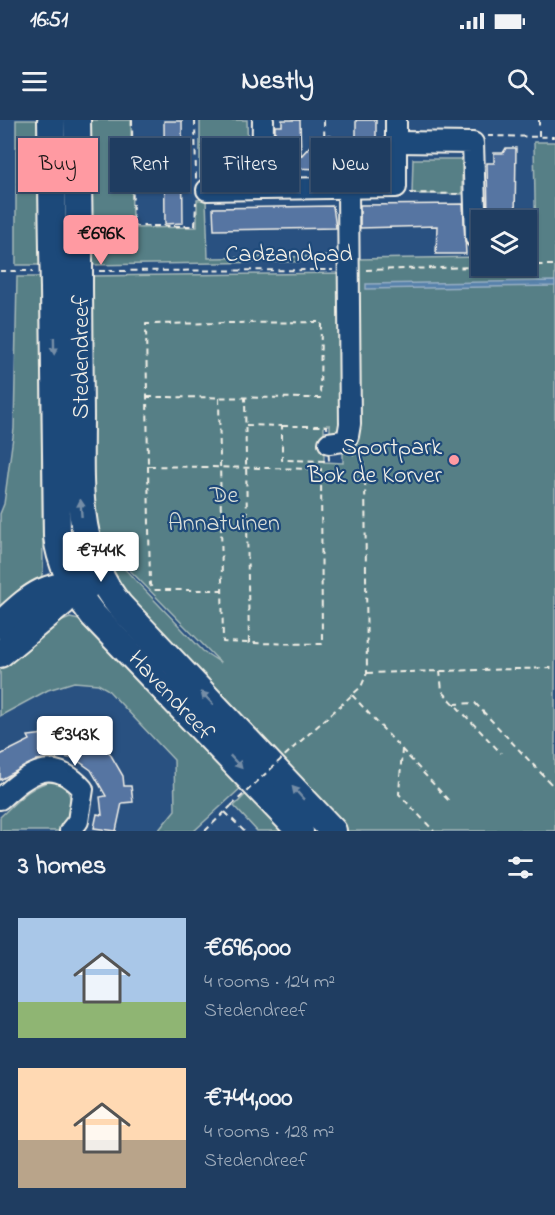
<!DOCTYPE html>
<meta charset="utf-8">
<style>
:root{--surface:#1f3d61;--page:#274467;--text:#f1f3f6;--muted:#a1aebd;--line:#3c5676;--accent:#ff9aa2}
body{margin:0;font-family:"Indie Flower",sans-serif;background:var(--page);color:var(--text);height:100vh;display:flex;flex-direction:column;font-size:22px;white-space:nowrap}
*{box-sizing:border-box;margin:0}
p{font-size:20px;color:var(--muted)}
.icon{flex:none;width:33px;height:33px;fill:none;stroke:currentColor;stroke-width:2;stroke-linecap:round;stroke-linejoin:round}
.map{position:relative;height:711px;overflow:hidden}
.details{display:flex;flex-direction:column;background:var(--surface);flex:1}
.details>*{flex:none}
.banner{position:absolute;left:18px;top:18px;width:519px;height:54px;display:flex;gap:12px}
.buttons{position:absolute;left:471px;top:90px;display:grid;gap:12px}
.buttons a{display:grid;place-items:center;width:66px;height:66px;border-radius:0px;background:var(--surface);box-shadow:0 2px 4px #0004,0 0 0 2px var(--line);font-size:30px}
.price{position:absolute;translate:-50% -51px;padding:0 14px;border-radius:6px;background:#fff;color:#222;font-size:20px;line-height:39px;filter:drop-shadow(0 2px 3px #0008)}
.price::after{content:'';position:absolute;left:50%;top:36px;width:18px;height:14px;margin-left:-9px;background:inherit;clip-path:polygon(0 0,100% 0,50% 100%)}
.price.current{background:var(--accent);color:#111}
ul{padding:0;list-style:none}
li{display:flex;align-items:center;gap:18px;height:150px;padding:0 18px}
li span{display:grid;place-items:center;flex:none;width:168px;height:120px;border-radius:0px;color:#555}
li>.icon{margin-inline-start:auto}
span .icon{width:72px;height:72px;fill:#fffc;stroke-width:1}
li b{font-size:26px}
h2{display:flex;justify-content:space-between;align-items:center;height:72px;padding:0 18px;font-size:26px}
.pill{padding:0 21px;border-radius:0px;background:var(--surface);box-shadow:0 2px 4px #0004,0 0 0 2px var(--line);font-size:21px;line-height:54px}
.pill.current{background:var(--accent);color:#111}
.status{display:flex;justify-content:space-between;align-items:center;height:42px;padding:0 30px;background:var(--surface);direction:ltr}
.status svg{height:16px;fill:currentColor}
header{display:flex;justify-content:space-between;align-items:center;height:78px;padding:0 18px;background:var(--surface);font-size:27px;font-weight:700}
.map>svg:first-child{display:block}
.green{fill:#567f86;stroke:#a5b8b7;stroke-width:1.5;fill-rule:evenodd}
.water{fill:#5882ab;stroke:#96aec3;stroke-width:1.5}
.building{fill:#5774a2;stroke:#f4f1e8;stroke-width:1.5}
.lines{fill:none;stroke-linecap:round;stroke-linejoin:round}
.minor-casing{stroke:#f4f1e8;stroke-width:24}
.major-casing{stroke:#f4f1e8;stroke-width:30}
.path{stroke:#f4f1e8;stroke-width:2;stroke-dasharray:6 4.5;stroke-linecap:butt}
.minor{stroke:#1f4a7a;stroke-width:20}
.major{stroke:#1f4a7a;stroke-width:26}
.major-bridge-casing{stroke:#f4f1e8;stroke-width:30;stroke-linecap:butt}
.path-bridge{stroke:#f4f1e8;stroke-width:2;stroke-dasharray:6 4.5;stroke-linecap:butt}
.major-bridge{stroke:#1f4a7a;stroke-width:26}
.oneway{fill:#748da6}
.poi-dot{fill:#ff9aa2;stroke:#1f4a7a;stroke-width:2}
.labels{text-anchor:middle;stroke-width:4.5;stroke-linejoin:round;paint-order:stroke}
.street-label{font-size:24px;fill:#f4f1e8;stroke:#1f4a7a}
.poi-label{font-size:24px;fill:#f4f1e8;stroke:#1f4a7a;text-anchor:end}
.park-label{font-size:24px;fill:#dce0d9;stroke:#1f4a7a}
</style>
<div class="status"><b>16:51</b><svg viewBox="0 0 49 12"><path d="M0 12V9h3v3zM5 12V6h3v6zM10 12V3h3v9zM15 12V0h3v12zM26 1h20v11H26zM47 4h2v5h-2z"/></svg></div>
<header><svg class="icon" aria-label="menu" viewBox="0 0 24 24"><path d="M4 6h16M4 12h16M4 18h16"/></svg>Nestly<svg class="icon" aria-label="search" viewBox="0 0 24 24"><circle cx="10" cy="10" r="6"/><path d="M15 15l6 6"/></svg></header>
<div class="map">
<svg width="555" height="711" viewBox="0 0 555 711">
<rect width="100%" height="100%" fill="#295181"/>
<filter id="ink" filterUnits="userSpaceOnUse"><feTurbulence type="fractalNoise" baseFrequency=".0167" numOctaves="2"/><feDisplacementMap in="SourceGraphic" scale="12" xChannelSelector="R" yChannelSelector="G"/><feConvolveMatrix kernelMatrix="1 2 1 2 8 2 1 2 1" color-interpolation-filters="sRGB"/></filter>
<g filter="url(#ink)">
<g class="green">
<polygon points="16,0 42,0 41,145 16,145"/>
<polygon points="81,0 131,0 132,108 197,107 197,80 206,79 208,138 344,136 344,141 89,145"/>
<polygon points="200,0 247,0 248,45 258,45 260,57 248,65 247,55 206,55 205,65 200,57"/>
<path d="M534,22H555V711H345L117,475L86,384L89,156L345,153L344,312L330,315V305H324V342L343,343V328L354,335L356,139L481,137L482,146H526L527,136L536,135ZM116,436L221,543L203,531L116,440Z"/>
<polygon points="413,39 462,39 462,74 412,74"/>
<polygon points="17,157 40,157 43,450 40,463 0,501 0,394 4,384 14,309"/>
<path d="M70,498L88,502L243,666L194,711H158L175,690L174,640L107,569L98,564L74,562L48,570L0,596V547C20,526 42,508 70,498Z"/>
<path d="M54,661C79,670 71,694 59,711H0V697C16,682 31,664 54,661Z"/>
<polygon points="249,671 286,711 257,711 234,686"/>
</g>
<polygon class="water" points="555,161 555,166 366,169 366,164"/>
<g class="building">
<polygon points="282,0 300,0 301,36 319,16 331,16 332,49 275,48 275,6 282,6"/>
<rect x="356" y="0" width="20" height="47"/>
<polygon points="164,1 182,1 183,103 165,104"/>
<polygon points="506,28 516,28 515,100 488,99 487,43 494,43 494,33 503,33"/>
<polygon points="463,84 466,134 436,134 437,106 360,108 360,85"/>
<polygon points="333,86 336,108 214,110 213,88"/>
<polygon points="52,604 77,606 77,611 103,629 105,625 123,656 124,666 131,666 133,682 122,683 116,711 94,708 97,694 102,695 100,677 106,676 91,650 74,638 61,637 37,640 0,660 0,635 30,620 28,616 53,613"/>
</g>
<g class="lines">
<defs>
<g id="minor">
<polyline points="396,22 473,23 476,118"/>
<polyline points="262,68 263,0"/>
<polyline points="207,70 396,67 396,0"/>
<polyline points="329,323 343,321 348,316 350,304 348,69"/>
<path d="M0,679C29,653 52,635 83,669L78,701L70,711"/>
</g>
<g id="major">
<polyline points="51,0 53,129"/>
<polyline points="77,0 79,125"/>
<path d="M79,167C79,210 80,253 80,297C80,364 74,431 120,486L333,711"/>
<path d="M54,168L57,416C60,445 75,472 93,495L300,711"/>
<path d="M0,505C28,480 45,460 86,467"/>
<polyline points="0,534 63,482 82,453"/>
</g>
</defs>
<use href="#minor" class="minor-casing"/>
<use href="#major" class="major-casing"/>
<g class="path">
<polyline points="132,0 133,106 195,106 196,82"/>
<polyline points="195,0 196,59"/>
<polyline points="324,0 325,51"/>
<polyline points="488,16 555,17"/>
<polyline points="539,16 539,0"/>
<polyline points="410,73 458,74"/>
<polyline points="474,134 474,146"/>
<polyline points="526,145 555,145"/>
<polyline points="366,150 514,146"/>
<polyline points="0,151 33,151"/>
<polyline points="99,151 333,150"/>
<polyline points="147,277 320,278 321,202 146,204 148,346 321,349 322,524 249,523 245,278"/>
<polyline points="219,278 223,522 249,523"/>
<polyline points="246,305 282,306"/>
<polygon points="282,306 327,306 329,341 282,340"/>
<polyline points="148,346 150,465 154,470 222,470"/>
<polyline points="440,551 442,571 501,633"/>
<polyline points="367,553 555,548"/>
<polyline points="352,575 449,681"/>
<polyline points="454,584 475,583 555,668"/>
<polyline points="292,629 361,567 367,553 365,357 362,331 359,327"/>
<polyline points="402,629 399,674 434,711"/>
<polyline points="225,692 244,711"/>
<polyline points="205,711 231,686"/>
</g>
<use href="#minor" class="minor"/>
<use href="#major" class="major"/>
<defs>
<g id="major-bridge">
<polyline points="53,129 54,168"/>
<polyline points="79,167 79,125"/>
</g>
</defs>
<use href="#major-bridge" class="major-bridge-casing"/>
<polyline class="path-bridge" points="231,686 292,629"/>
<use href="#major-bridge" class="major-bridge"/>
</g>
<defs><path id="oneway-solid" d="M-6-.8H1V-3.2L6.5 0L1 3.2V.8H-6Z" transform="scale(1.5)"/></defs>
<g class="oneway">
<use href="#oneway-solid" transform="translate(54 226) rotate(89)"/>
<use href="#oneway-solid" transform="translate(81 388) rotate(-94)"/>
<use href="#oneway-solid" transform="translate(207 578) rotate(-134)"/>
<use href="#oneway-solid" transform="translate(236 642) rotate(47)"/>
<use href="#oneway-solid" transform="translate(298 673) rotate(-132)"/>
</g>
</g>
<circle class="poi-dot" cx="454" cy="340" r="6"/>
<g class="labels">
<g class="street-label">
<text x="289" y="141">Cadzandpad</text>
<text transform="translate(80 237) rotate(-90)" y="8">Stedendreef</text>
<text transform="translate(172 575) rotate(47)" y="8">Havendreef</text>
</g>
<g class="poi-label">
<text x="442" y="334">Sportpark<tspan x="442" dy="28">Bok de Korver</tspan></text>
</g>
<g class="park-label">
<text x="224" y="382">De<tspan x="224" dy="28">Annatuinen</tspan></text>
</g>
</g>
</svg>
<div class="buttons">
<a><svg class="icon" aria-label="layers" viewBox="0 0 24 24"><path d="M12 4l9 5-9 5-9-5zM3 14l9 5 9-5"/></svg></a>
</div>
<b class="price current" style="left:101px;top:146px">€696K</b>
<b class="price" style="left:101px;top:463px">€744K</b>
<b class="price" style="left:75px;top:647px">€343K</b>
<div class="banner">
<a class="pill current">Buy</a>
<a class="pill">Rent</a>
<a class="pill">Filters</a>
<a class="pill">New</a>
</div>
</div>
<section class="details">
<h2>3 homes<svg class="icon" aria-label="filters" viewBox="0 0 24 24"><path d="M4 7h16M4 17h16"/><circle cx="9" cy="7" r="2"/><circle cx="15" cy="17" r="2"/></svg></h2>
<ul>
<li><span style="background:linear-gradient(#a9c7e8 70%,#8fb573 0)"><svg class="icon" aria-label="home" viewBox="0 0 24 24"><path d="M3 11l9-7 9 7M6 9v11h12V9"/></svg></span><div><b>€696,000</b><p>4 rooms · 124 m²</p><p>Stedendreef</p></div></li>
<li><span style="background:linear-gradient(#ffd9b3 60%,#b9a48a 0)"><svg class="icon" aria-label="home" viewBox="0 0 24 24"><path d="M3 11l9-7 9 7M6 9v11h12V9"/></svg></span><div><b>€744,000</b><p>4 rooms · 128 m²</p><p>Stedendreef</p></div></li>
</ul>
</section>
